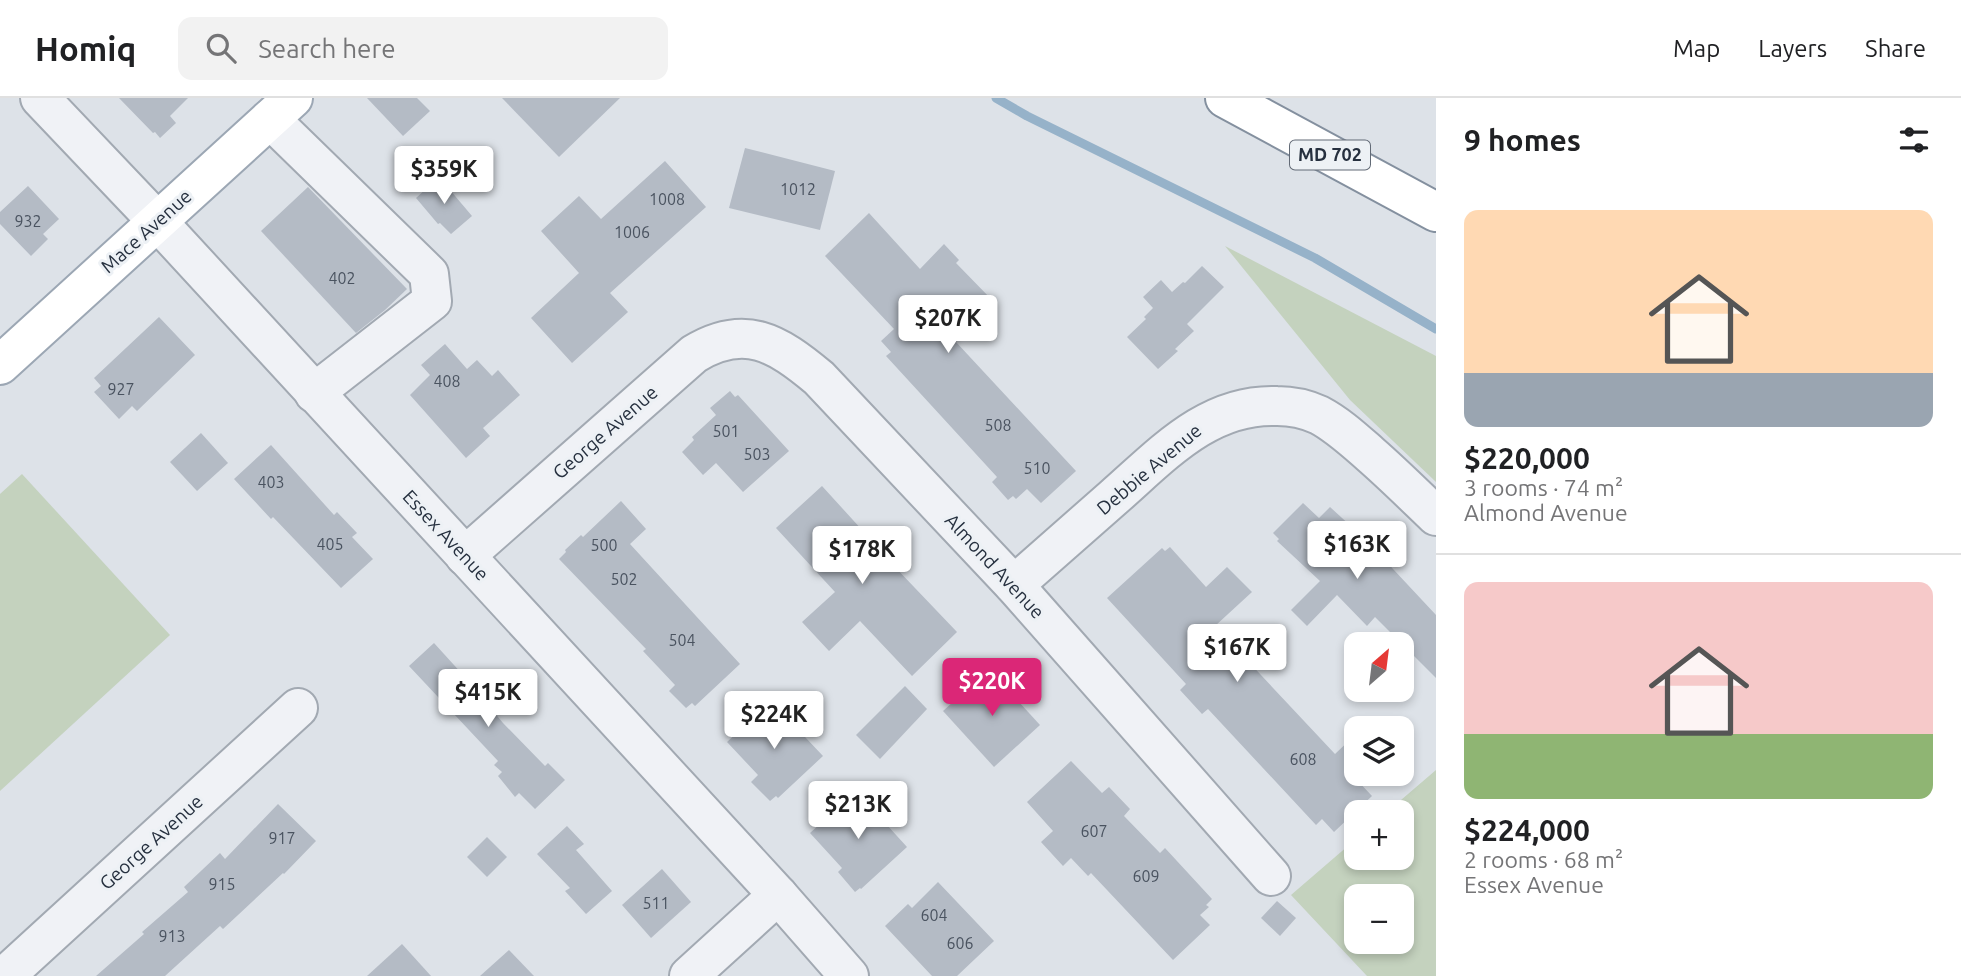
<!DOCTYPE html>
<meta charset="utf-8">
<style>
:root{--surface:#fff;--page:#f2f2f2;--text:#202124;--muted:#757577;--line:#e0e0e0;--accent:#db2777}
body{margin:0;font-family:Ubuntu,sans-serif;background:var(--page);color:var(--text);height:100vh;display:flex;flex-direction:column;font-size:26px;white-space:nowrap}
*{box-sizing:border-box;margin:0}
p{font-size:23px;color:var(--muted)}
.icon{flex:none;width:38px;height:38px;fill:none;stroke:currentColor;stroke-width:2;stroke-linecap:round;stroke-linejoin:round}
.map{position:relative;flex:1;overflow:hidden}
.panel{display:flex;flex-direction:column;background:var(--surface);width:525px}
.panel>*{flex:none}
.needle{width:46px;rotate:28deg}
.fabs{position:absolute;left:1344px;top:534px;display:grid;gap:14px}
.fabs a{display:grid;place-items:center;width:70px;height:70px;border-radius:14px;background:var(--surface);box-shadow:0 4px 10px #0003;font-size:35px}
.price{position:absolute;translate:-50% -60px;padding:0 16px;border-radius:7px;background:#fff;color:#222;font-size:23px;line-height:46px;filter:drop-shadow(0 2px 4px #0008)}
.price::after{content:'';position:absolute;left:50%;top:42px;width:21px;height:16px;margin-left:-10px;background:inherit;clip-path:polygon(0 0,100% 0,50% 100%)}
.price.on{background:var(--accent);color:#fff}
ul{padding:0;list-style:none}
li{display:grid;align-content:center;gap:14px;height:371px;padding:0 28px}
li+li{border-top:2px solid var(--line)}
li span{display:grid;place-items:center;height:217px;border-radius:14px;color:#555}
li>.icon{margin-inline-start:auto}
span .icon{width:126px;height:126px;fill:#fffc;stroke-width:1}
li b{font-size:30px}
h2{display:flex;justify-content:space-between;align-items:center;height:84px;padding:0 28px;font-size:30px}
header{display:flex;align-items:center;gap:42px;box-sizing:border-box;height:98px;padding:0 35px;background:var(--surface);border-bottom:2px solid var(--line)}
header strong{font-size:33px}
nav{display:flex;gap:38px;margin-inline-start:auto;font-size:24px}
.search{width:490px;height:63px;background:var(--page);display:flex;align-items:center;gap:18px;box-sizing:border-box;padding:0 24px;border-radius:14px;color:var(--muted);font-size:26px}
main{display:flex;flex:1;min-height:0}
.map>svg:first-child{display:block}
.green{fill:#c4d2be;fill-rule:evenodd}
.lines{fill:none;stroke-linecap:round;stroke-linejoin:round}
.stream{stroke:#96b2c9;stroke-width:9}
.building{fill:#b4bbc5}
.minor-casing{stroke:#a2a9b2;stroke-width:42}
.major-casing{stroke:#9ca7b4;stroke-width:42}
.highway-casing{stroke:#84909f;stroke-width:42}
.minor{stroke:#f0f2f6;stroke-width:38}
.major{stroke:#fff;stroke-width:38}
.highway{stroke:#fff;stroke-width:38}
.labels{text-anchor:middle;stroke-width:6;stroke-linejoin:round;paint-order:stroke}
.number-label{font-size:16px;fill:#4a5360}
.shield{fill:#edf1f5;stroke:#626a76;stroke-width:2}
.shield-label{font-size:18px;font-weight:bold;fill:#26303f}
.street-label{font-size:19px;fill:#26303f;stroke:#edf1f5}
</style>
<header>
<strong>Homiq</strong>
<div class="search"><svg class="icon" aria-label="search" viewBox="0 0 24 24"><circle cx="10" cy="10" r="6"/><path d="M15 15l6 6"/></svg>Search here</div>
<nav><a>Map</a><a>Layers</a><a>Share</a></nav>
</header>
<main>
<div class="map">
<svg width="1436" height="878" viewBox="0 0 1436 878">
<rect width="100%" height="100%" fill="#dde2e8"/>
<g class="green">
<polygon points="1225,148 1436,258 1436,384 1350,302"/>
<polygon points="22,376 170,537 0,693 0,396"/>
<path d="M1436,672V878H1367L1291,797L1356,741V760H1402V714H1387ZM1356,798H1402V844H1356Z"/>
</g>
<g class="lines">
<polyline class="stream" points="996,0 1027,18 1315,160 1436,231"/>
</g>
<g class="building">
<polygon points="119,0 188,0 170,18 176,25 160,40 155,34 153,35"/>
<polygon points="367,0 417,0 430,13 403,38"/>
<polygon points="502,0 620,0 559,59"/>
<polygon points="745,50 835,73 820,132 729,110"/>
<polygon points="665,63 706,109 610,195 628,214 572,265 531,220 579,175 541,133 579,98 601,121"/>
<polygon points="439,79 472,118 451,136 440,125 438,126 416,100"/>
<polygon points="28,88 59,121 43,136 48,141 31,158 0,126 0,114"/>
<polygon points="308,89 407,191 385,212 356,235 261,133"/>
<polygon points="869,115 920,171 944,146 959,162 956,165 993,203 991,205 993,207 956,244 1076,373 1041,405 1027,391 1016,401 1013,398 1008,402 992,384 997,379 886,258 891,254 881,243 894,231 825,158"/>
<polygon points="1202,168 1224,189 1187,226 1194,233 1175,251 1178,253 1158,271 1127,239 1146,221 1144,219 1153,210 1143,199 1161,182 1172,194 1183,184 1185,185"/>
<polygon points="159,219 195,257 137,313 132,308 119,321 94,294 101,288 94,280"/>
<polygon points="445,246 467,271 477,262 492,278 498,272 520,297 483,330 490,338 466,360 410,297 430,277 421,267"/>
<polygon points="730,293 735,299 738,297 789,353 743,394 716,365 703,377 682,354 694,342 692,339 716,317 710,310"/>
<polygon points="201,335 228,365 197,393 170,364"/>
<polygon points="271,347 334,417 337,414 357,435 352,439 373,461 341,490 273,419 271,421 234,381"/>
<polygon points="822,388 873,444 872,445 957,534 912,578 860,523 829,553 802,524 835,494 776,430"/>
<polygon points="621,403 646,431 630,446 740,566 695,608 692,605 686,610 669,593 675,587 643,553 646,551 559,461 566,454 565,452 581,437 583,439"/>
<polygon points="1303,405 1319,420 1330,409 1365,441 1436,517 1436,580 1375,519 1367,528 1337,497 1307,528 1291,512 1320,483 1277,443 1279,441 1273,435"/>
<polygon points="1170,449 1206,489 1227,469 1252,494 1215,528 1335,656 1356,636 1356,681 1372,698 1334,734 1322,721 1316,727 1208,611 1202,616 1180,592 1186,586 1107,500 1162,450 1165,453"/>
<polygon points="434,545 494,611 493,613 503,625 545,668 548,665 565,682 535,711 519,695 515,699 498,678 502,674 494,667 498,663 409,568"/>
<polygon points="989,571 1040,627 994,669 943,613"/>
<polygon points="905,588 927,611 880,661 856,637"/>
<polygon points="771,603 823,658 778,700 776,698 770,703 751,684 758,677 727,644"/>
<polygon points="1071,663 1102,695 1109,689 1130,711 1124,718 1160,755 1165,750 1212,801 1206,807 1209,809 1200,817 1210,827 1173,862 1091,775 1088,778 1071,760 1063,768 1041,744 1053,733 1027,704"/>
<polygon points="856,693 907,749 861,791 860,790 855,794 838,774 842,770 810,735"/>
<polygon points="278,706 316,743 284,776 283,775 223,831 220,828 165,878 96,878 144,836 142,834 188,794 184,789 220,755 225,761"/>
<polygon points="567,728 584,746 576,752 612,793 586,816 565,793 570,790 537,756"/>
<polygon points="487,739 507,759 487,779 467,759"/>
<polygon points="662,771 691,804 651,840 622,807"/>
<polygon points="938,784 994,843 957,878 932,878 885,828 908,806 912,810"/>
<polygon points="1277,803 1296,820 1280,838 1261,820"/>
<polygon points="402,846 431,878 367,878"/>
<polygon points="509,852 534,878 480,878"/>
</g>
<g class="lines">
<defs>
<g id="minor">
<polyline points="40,0 157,123 778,797 849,878"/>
<polyline points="270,21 429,176 432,203 314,295"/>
<path d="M465,458L694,256C745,225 777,245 819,280L1014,487L1271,778"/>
<path d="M1014,487C1047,458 1081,428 1114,399C1162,357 1208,305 1277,308C1291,308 1306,311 1319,317C1338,327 1354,342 1370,356C1393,376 1414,397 1436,418"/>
<polyline points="5,878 298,610"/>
<polyline points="689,878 778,797"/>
</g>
<polyline id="major" points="0,267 293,0"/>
<polyline id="highway" points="1225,0 1436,114"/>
</defs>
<use href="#minor" class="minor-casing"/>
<use href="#major" class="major-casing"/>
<use href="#highway" class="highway-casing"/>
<use href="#minor" class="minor"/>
<use href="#major" class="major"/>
<use href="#highway" class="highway"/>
</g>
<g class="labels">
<g class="number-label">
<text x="798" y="97">1012</text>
<text x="667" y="107">1008</text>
<text x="28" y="129">932</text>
<text x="632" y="140">1006</text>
<text x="342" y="186">402</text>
<text x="447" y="289">408</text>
<text x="121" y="297">927</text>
<text x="998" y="333">508</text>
<text x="726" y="339">501</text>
<text x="757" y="362">503</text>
<text x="1037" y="376">510</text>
<text x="271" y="390">403</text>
<text x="330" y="452">405</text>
<text x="604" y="453">500</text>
<text x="624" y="487">502</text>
<text x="682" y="548">504</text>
<text x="1303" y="667">608</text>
<text x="1094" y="739">607</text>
<text x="282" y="746">917</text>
<text x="1146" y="784">609</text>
<text x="222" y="792">915</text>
<text x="656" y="811">511</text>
<text x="934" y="823">604</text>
<text x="172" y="844">913</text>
<text x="960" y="851">606</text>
</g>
<rect class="shield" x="1290" y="42.5" width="80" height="29" rx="5"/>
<g class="shield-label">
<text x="1330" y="63">MD 702</text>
</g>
<g class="street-label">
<text transform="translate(146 133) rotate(-42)" y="7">Mace Avenue</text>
<text transform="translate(605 334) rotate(-41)" y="7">George Avenue</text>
<text transform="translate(1149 371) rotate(-40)" y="7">Debbie Avenue</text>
<text transform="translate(446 437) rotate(47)" y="7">Essex Avenue</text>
<text transform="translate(995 468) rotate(47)" y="7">Almond Avenue</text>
<text transform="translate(151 744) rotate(-42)" y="7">George Avenue</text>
</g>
</g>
</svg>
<div class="fabs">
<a><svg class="needle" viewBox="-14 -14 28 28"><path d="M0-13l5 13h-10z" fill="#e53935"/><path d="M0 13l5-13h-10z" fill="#757577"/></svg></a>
<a><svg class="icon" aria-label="layers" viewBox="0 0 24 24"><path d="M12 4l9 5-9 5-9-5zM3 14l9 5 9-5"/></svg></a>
<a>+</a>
<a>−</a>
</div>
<b class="price" style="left:444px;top:108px">$359K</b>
<b class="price" style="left:948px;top:257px">$207K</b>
<b class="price" style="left:1357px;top:483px">$163K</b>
<b class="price" style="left:862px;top:488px">$178K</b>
<b class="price" style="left:1237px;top:586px">$167K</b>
<b class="price on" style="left:992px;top:620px">$220K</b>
<b class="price" style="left:488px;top:631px">$415K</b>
<b class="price" style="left:774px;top:653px">$224K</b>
<b class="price" style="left:858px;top:743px">$213K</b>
</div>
<section class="panel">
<h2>9 homes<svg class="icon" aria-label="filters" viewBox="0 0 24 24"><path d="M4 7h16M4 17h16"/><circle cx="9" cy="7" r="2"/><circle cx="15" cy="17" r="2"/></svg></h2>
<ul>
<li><span style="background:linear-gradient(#ffd9b3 75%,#9aa5b1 0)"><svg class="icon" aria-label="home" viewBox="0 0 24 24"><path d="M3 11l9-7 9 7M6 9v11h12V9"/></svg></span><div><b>$220,000</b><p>3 rooms · 74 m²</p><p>Almond Avenue</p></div></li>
<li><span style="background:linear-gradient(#f6c9c9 70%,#8fb573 0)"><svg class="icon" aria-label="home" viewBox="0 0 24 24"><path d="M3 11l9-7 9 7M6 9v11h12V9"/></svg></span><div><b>$224,000</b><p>2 rooms · 68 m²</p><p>Essex Avenue</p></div></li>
</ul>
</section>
</main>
